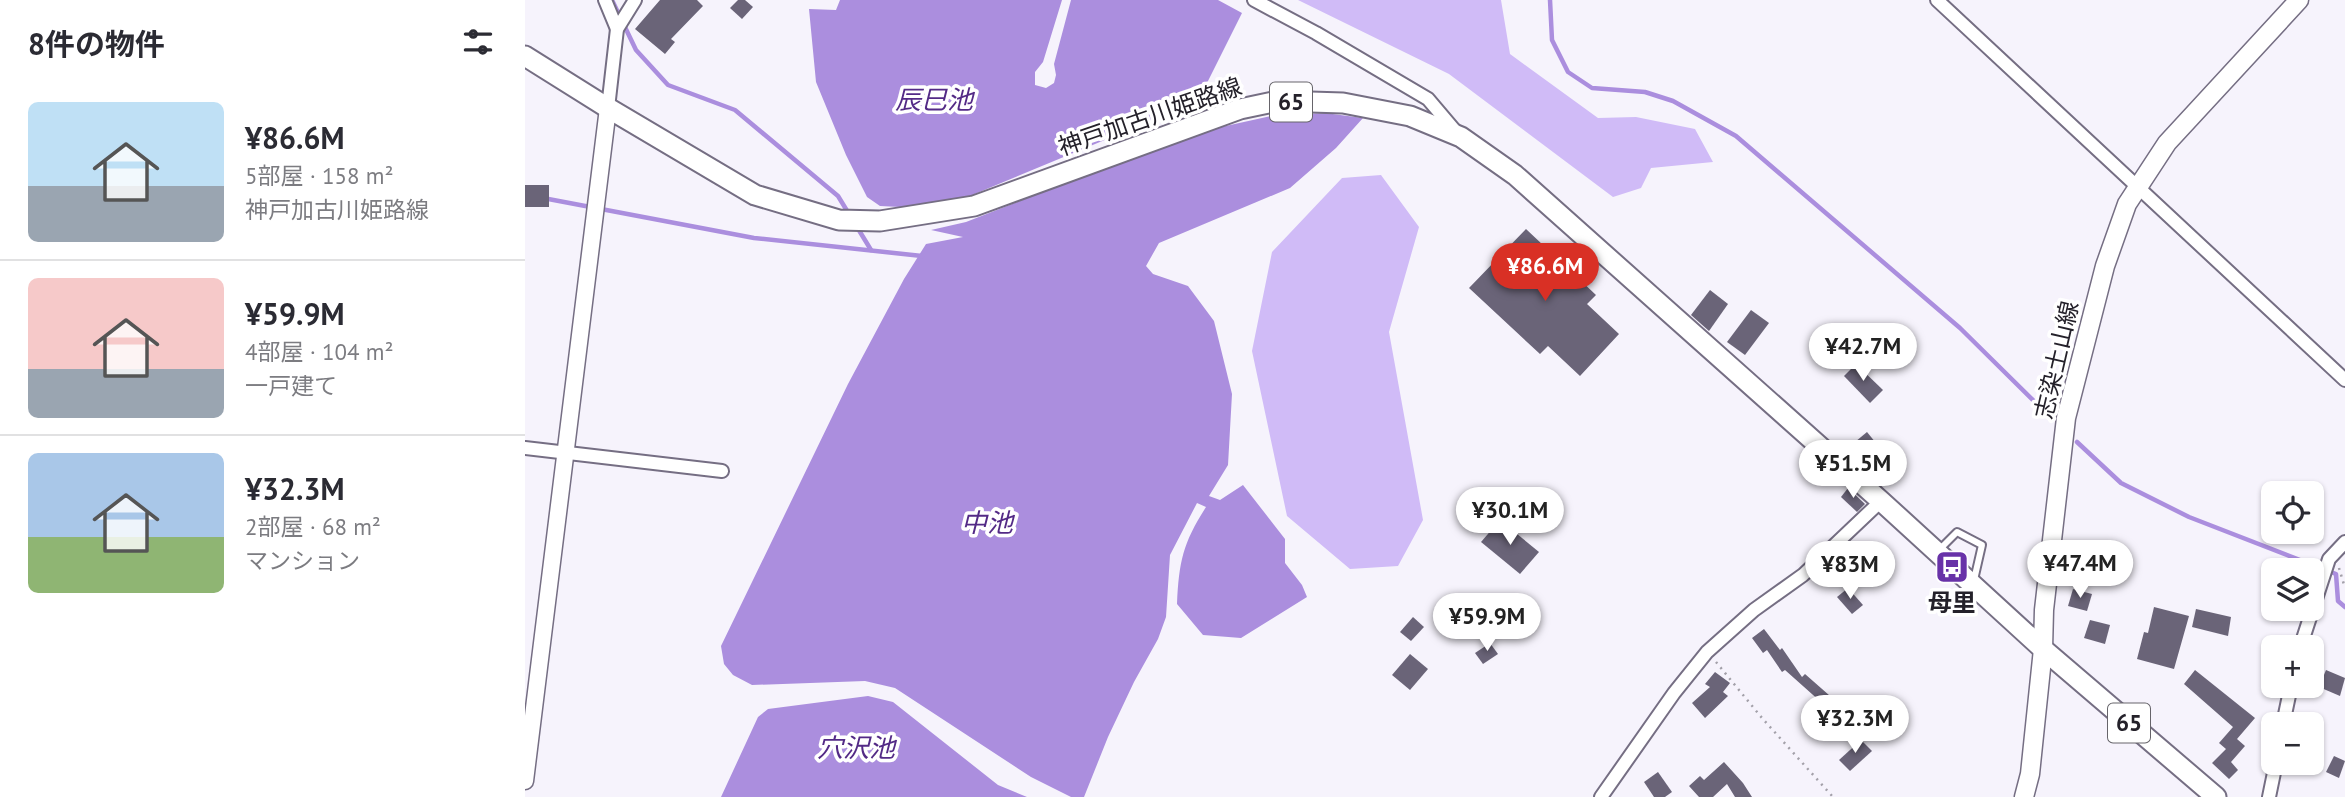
<!DOCTYPE html>
<html lang="ja">
<meta charset="utf-8">
<style>
:root{--surface:#fff;--page:#f2f2f3;--text:#2b2b33;--muted:#7c7c81;--line:#e1e1e2;--accent:#d93025}
body{margin:0;font-family:"PT Sans","Noto Sans JP",sans-serif;background:var(--page);color:var(--text);height:100vh;display:flex;flex-direction:column;font-size:26px;white-space:nowrap}
*{box-sizing:border-box;margin:0}
p{font-size:23px;color:var(--muted)}
.icon{flex:none;width:38px;height:38px;fill:none;stroke:currentColor;stroke-width:2;stroke-linecap:round;stroke-linejoin:round}
.map{position:relative;flex:1;overflow:hidden}
.side{display:flex;flex-direction:column;background:var(--surface);width:525px}
.side>*{flex:none}
.fabs{position:absolute;left:1736px;top:481px;display:grid;gap:14px}
.fabs a{display:grid;place-items:center;width:63px;height:63px;border-radius:10px;background:var(--surface);box-shadow:0 2px 5px #0004;font-size:35px}
.price{position:absolute;translate:-50% -60px;padding:0 16px;border-radius:24px;background:#fff;color:#222;font-size:23px;line-height:46px;filter:drop-shadow(0 2px 4px #0008)}
.price::after{content:'';position:absolute;left:50%;top:42px;width:21px;height:16px;margin-left:-10px;background:inherit;clip-path:polygon(0 0,100% 0,50% 100%)}
.price.on{background:var(--accent);color:#fff}
ul{padding:0;list-style:none}
li{display:flex;align-items:center;gap:21px;height:175px;padding:0 28px}
li+li{border-top:2px solid var(--line)}
li span{display:grid;place-items:center;flex:none;width:196px;height:140px;border-radius:10px;color:#555}
li>.icon{margin-inline-start:auto}
span .icon{width:84px;height:84px;fill:#fffc;stroke-width:1}
li b{font-size:30px}
h2{display:flex;justify-content:space-between;align-items:center;height:84px;padding:0 28px;font-size:30px}
main{display:flex;flex:1;min-height:0}
.map>svg:first-child{display:block}
.green{fill:#d0bbf7}
.water{fill:#ab8ede}
.lines{fill:none;stroke-linecap:round;stroke-linejoin:round}
.stream{stroke:#ab8ede;stroke-width:4.5}
.building{fill:#6a6478}
.service-casing{stroke:#756e83;stroke-width:10}
.minor-casing{stroke:#756e83;stroke-width:16}
.tertiary-casing{stroke:#756e83;stroke-width:19}
.secondary-casing{stroke:#756e83;stroke-width:21}
.primary-casing{stroke:#756e83;stroke-width:23}
.path{stroke:#a3a0a9;stroke-width:2.5;stroke-dasharray:2 5;stroke-linecap:butt}
.service{stroke:#fff;stroke-width:6}
.minor{stroke:#fff;stroke-width:12}
.tertiary{stroke:#fff;stroke-width:16}
.secondary{stroke:#fff;stroke-width:18}
.primary{stroke:#fff;stroke-width:19}
.labels{text-anchor:middle;stroke-width:7;stroke-linejoin:round;paint-order:stroke}
.shield{fill:#fff;stroke:#66646a;stroke-width:2}
.shield-label{font-size:23px;font-weight:bold;fill:#24212a}
.street-label{font-size:24px;fill:#24212a;stroke:#fff}
.poi-label{font-size:24px;font-weight:bold;fill:#24212a;stroke:#fff}
.water-label{font-size:26px;font-style:italic;fill:#532a86;stroke:#fff}
</style>
<main>
<section class="side">
<h2>8件の物件<svg class="icon" aria-label="filters" viewBox="0 0 24 24"><path d="M4 7h16M4 17h16"/><circle cx="9" cy="7" r="2"/><circle cx="15" cy="17" r="2"/></svg></h2>
<ul>
<li><span style="background:linear-gradient(#bfe0f5 60%,#9aa5b1 0)"><svg class="icon" aria-label="home" viewBox="0 0 24 24"><path d="M3 11l9-7 9 7M6 9v11h12V9"/></svg></span><div><b>¥86.6M</b><p>5部屋 · 158 m²</p><p>神戸加古川姫路線</p></div></li>
<li><span style="background:linear-gradient(#f6c9c9 65%,#9aa5b1 0)"><svg class="icon" aria-label="home" viewBox="0 0 24 24"><path d="M3 11l9-7 9 7M6 9v11h12V9"/></svg></span><div><b>¥59.9M</b><p>4部屋 · 104 m²</p><p>一戸建て</p></div></li>
<li><span style="background:linear-gradient(#a9c7e8 60%,#8fb573 0)"><svg class="icon" aria-label="home" viewBox="0 0 24 24"><path d="M3 11l9-7 9 7M6 9v11h12V9"/></svg></span><div><b>¥32.3M</b><p>2部屋 · 68 m²</p><p>マンション</p></div></li>
</ul>
</section>
<div class="map">
<svg width="1820" height="797" viewBox="0 0 1820 797">
<rect width="100%" height="100%" fill="#f6f3fc"/>
<g class="green">
<polygon points="773,0 976,0 985,54 1073,118 1111,117 1170,129 1188,162 1126,168 1116,188 1088,197 924,74"/>
<polygon points="856,175 894,227 864,332 898,520 873,566 825,569 762,516 727,351 747,252 817,178"/>
</g>
<g class="water">
<polygon points="315,0 537,0 518,62 510,72 510,85 521,88 529,83 531,75 529,64 546,0 693,0 717,13 668,111 657,108 440,198 375,207 355,206 342,197 321,155 291,82 284,9 311,10"/>
<path d="M800,113L838,118L811,148L765,188L634,243L621,266L628,274L663,286L689,321L707,394L703,465L684,496L695,500L718,485L760,539V563L777,585L782,597L716,638L678,635L652,604C654,561 658,543 681,507L672,503L645,555L641,617L633,639L609,682L583,737L559,797H546L506,777L370,688L340,681L227,685L208,675L199,664L196,646L323,384L379,279L401,244L438,237L406,230L441,222L669,133L746,116Z"/>
<polygon points="343,696 368,702 473,785 502,797 196,797 233,717 243,709"/>
</g>
<g class="lines">
<g class="stream">
<polyline points="87,0 111,50 143,85 210,110 313,196 324,214"/>
<polyline points="1025,0 1027,40 1043,72 1067,88 1120,92 1148,101 1211,136 1435,328 1526,418"/>
<polyline points="18,198 229,238 397,256"/>
<polyline points="332,227 346,250"/>
<polyline points="1552,442 1596,483 1664,517 1811,574 1813,601 1820,607"/>
</g>
</g>
<g class="building">
<polygon points="135,0 172,0 178,6 146,39 150,42 140,54 110,29"/>
<polygon points="213,0 220,0 228,7 217,19 205,8"/>
<rect x="0" y="185" width="24" height="22"/>
<polygon points="1001,229 1071,295 1062,304 1094,334 1055,376 1023,346 1015,354 944,288"/>
<polygon points="1185,290 1203,304 1184,331 1166,315"/>
<polygon points="1226,310 1244,323 1220,355 1202,342"/>
<polygon points="1331,364 1358,390 1345,403 1319,376"/>
<polygon points="1342,432 1355,448 1342,458 1330,442"/>
<polygon points="1323,488 1340,504 1332,512 1316,497"/>
<polygon points="975,520 1014,552 995,574 956,542"/>
<polygon points="1323,588 1338,605 1327,614 1312,597"/>
<polygon points="1548,589 1567,594 1562,611 1543,606"/>
<polygon points="1629,607 1664,616 1649,669 1612,659 1619,632 1623,633"/>
<polygon points="1671,609 1706,617 1703,636 1667,627"/>
<polygon points="888,617 899,627 886,641 875,632"/>
<polygon points="1565,620 1585,625 1580,644 1559,638"/>
<polygon points="1239,629 1255,650 1257,648 1277,677 1280,674 1313,703 1306,711 1260,670 1257,672 1242,650 1238,653 1227,638"/>
<polygon points="965,643 973,654 958,664 950,653"/>
<polygon points="885,654 903,669 885,690 867,675"/>
<polygon points="1670,670 1730,718 1712,739 1720,746 1706,762 1713,770 1704,779 1687,763 1701,749 1694,743 1708,727 1659,684"/>
<polygon points="1801,670 1820,678 1815,696 1794,687"/>
<polygon points="1190,672 1205,683 1198,692 1203,696 1180,718 1167,703 1185,687 1180,684"/>
<polygon points="1336,740 1347,751 1325,771 1314,760"/>
<polygon points="1809,756 1820,761 1814,778 1801,772"/>
<polygon points="1199,762 1218,783 1227,797 1210,797 1202,784 1188,797 1174,797 1164,786 1175,776 1179,780"/>
<polygon points="1133,772 1147,792 1140,797 1129,797 1119,782"/>
</g>
<g class="lines">
<defs>
<polyline id="service" points="1413,551 1432,532 1457,545 1449,580"/>
<g id="minor">
<polyline points="80,0 92,29"/>
<polyline points="729,0 791,33 903,99 931,132"/>
<polyline points="1412,0 1820,380"/>
<polyline points="83,108 92,29 110,0"/>
<polyline points="0,448 197,471"/>
<polyline points="1775,648 1804,559 1820,542"/>
<polyline points="1758,724 1766,686"/>
<polyline points="1076,797 1149,693 1182,652 1229,610 1278,575 1356,501"/>
<polyline points="1744,797 1751,763"/>
</g>
<polyline id="tertiary" points="0,781 83,108"/>
<polyline id="secondary" points="1499,797 1505,774 1518,649 1519,610 1541,418 1580,266 1602,204 1642,143 1774,0"/>
<polyline id="primary" points="0,56 83,108 230,195 314,220 355,221 449,206 715,109 753,101 818,103 885,116 936,137 990,175 1356,501 1518,649 1691,797"/>
</defs>
<use href="#service" class="service-casing"/>
<use href="#minor" class="minor-casing"/>
<use href="#tertiary" class="tertiary-casing"/>
<use href="#secondary" class="secondary-casing"/>
<use href="#primary" class="primary-casing"/>
<g class="path">
<polyline points="1814,568 1820,588"/>
<polyline points="1191,662 1237,718 1308,797"/>
</g>
<use href="#service" class="service"/>
<use href="#minor" class="minor"/>
<use href="#tertiary" class="tertiary"/>
<use href="#secondary" class="secondary"/>
<use href="#primary" class="primary"/>
</g>
<defs>
<symbol id="bus-square" viewBox="-11 -11 22 22"><rect x="-9" y="-9" width="18" height="18" rx="4" fill="#6832a8" stroke="#fff"/><path d="M-5-6H5V4H4V6H2V4H-2V6H-4V4H-5ZM-3.5-4V0h7V-4ZM-3.5 1.2v1.5H-2V1.2ZM2 1.2v1.5H3.5V1.2Z" fill="#fff"/></symbol>
</defs>
<g fill-rule="evenodd">
<use href="#bus-square" x="1408" y="548" width="38" height="38"/>
</g>
<g class="labels">
<g class="shield">
<rect x="745" y="82.5" width="42" height="39" rx="5"/>
<rect x="1583" y="703.5" width="42" height="39" rx="5"/>
</g>
<g class="shield-label">
<text x="766" y="110">65</text>
<text x="1604" y="731">65</text>
</g>
<g class="street-label">
<text transform="translate(625 117) rotate(-19)" y="8">神戸加古川姫路線</text>
<text transform="translate(1532 360) rotate(-77)" y="8">志染土山線</text>
</g>
<g class="poi-label">
<text x="1427" y="611">母里</text>
</g>
<g class="water-label">
<text x="409" y="109">辰巳池</text>
<text x="462" y="532">中池</text>
<text x="331" y="757">穴沢池</text>
</g>
</g>
</svg>
<div class="fabs">
<a><svg class="icon" aria-label="locate" viewBox="0 0 24 24"><circle cx="12" cy="12" r="6"/><path d="M12 2v4M12 18v4M2 12h4M18 12h4"/></svg></a>
<a><svg class="icon" aria-label="layers" viewBox="0 0 24 24"><path d="M12 4l9 5-9 5-9-5zM3 14l9 5 9-5"/></svg></a>
<a>+</a>
<a>−</a>
</div>
<b class="price on" style="left:1020px;top:303px">¥86.6M</b>
<b class="price" style="left:1338px;top:383px">¥42.7M</b>
<b class="price" style="left:1328px;top:500px">¥51.5M</b>
<b class="price" style="left:985px;top:547px">¥30.1M</b>
<b class="price" style="left:1555px;top:600px">¥47.4M</b>
<b class="price" style="left:1325px;top:601px">¥83M</b>
<b class="price" style="left:962px;top:653px">¥59.9M</b>
<b class="price" style="left:1330px;top:755px">¥32.3M</b>
</div>
</main>
